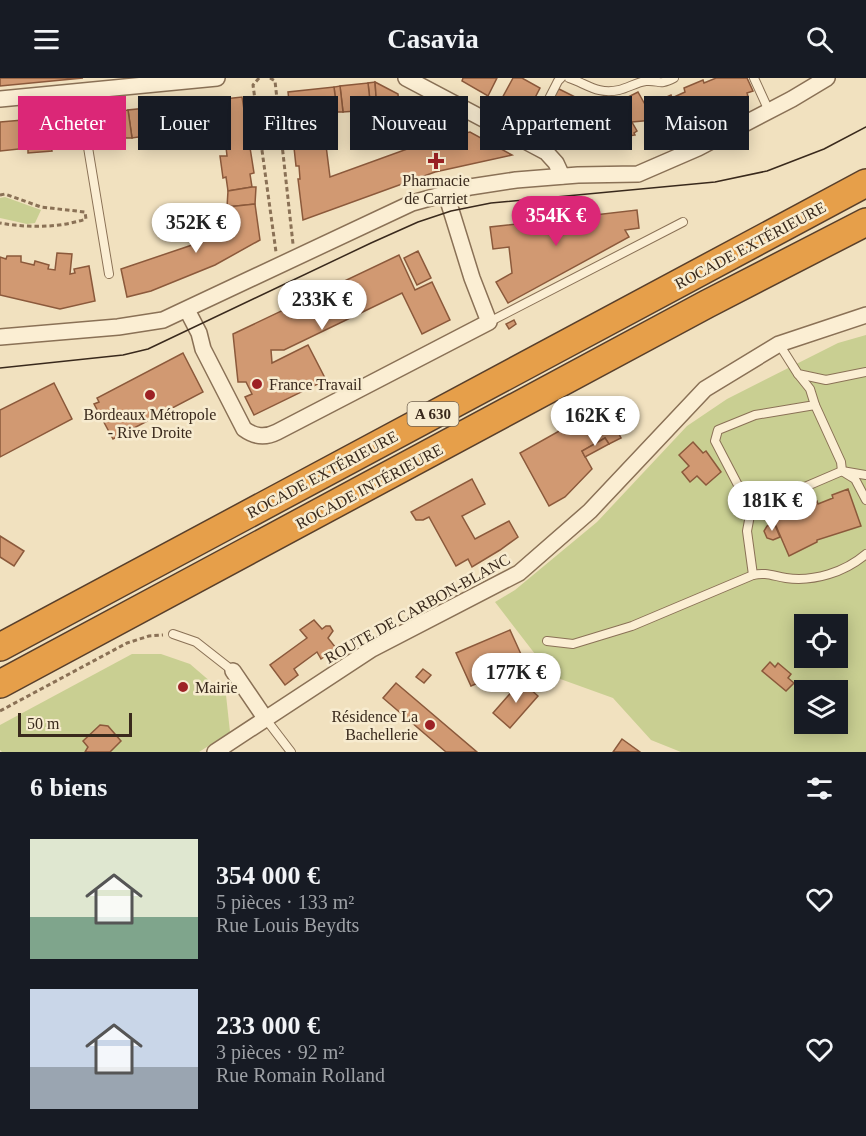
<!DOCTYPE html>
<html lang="fr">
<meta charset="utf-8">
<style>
:root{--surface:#171b24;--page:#242831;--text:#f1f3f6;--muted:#9ea1a6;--accent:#db2777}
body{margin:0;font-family:Georgia,serif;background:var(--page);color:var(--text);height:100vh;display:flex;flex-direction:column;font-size:22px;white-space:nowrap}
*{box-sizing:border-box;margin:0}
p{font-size:20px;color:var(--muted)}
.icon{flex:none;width:33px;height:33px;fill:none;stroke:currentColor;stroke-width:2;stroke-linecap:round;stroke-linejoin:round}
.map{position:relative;height:674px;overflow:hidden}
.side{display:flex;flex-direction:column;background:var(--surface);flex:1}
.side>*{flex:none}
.guide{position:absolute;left:18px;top:18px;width:831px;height:54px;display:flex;gap:12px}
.controls{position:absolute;left:794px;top:536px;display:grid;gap:12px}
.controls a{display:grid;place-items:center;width:54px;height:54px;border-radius:0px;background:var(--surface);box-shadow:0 3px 15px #0003;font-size:30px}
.scale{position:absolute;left:18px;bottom:15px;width:114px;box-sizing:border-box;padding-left:6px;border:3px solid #39291c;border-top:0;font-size:16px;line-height:21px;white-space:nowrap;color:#39291c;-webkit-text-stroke:4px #f7ebcf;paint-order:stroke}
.price{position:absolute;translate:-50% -51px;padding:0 14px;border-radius:21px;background:#fff;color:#222;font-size:20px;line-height:39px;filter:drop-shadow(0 2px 3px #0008)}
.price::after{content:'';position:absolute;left:50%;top:36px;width:18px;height:14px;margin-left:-9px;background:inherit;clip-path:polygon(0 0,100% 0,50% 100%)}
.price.on{background:var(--accent);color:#fff}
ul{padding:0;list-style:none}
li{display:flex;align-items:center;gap:18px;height:150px;padding:0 30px}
li span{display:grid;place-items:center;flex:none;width:168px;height:120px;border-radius:0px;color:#555}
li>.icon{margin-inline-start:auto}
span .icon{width:72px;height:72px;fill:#fffc;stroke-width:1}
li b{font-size:26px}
h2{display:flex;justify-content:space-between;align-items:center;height:72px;padding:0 30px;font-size:26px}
.pill{padding:0 21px;border-radius:0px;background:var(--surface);box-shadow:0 3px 15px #0003;font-size:21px;line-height:54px}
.pill.on{background:var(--accent);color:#fff}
header{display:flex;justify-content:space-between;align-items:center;height:78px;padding:0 30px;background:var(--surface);font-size:27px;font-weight:700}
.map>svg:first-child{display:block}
.green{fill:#c9cf92;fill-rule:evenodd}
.building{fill:#d19972;stroke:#8b593b;stroke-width:1.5}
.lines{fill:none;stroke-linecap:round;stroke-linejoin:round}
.lane-casing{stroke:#8a7156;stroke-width:10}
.street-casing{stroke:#8a7156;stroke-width:18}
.highway-casing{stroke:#583f2b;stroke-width:30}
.path{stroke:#8a7156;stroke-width:3;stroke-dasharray:4.5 3;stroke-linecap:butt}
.lane{stroke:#fbeed3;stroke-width:8}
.street{stroke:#fbeed3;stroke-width:15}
.highway{stroke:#e69f4a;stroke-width:27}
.tram{stroke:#39291c;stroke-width:1.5}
.poi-dot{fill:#9d2225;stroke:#f7ebcf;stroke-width:2}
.labels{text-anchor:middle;stroke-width:5;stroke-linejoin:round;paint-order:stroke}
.shield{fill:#f7ebcf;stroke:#726352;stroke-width:1.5}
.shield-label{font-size:15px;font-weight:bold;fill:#39291c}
.poi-label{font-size:16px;fill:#39291c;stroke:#f7ebcf}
.street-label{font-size:16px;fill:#39291c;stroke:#f7ebcf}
</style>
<header><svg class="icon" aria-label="menu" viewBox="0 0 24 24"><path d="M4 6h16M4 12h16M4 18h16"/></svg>Casavia<svg class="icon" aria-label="search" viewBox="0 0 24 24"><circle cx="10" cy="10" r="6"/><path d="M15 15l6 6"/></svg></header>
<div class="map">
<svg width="866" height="674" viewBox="0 0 866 674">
<rect width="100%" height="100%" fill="#f1e1bf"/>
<g class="green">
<polygon points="5,119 41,132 35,145 27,146 0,140 0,120"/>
<path d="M866,257V674H681L651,662L613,620L552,598L495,524L515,512L597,444L687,348L727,321L838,265ZM804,546H837V579H804ZM804,612H837V645H804Z"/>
<polygon points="132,576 161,576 190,586 226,617 230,654 199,674 2,674 0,672 0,647"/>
</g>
<g class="building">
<polygon points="0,0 83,0 0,8"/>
<polygon points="463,0 497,0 488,18 462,3"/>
<polygon points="513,0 522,0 540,10 526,37 500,24"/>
<polygon points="716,0 747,0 753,13 747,15 748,18 716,30 717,33 685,45 687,48 668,55 666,53 660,56 647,30 655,28 653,25 671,17 672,20 685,14 684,10 703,2 704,5"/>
<polygon points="375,4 377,31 371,32 368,5"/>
<polygon points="375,4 398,16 399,29 377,31"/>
<polygon points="368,5 371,32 343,34 340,8"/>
<polygon points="340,8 343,34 337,34 334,9"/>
<polygon points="334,9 337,34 322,36 330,99 432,62 470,54 512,77 435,94 303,142 298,101 300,101 299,88 296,88 288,14"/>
<polygon points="557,10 585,24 602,26 620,23 637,53 634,55 635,57 599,63 581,61 572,59 541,44 547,31 553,34 557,26 551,23"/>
<polygon points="638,14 647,30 653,42 632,44 620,23"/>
<polygon points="242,19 254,95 250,96 252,109 228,113 226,99 223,100 220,78 227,78 226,69 218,70 217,59 222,58 220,45 211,46 212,50 199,52 196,24"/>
<polygon points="196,24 199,52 193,52 190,25"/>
<polygon points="190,25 193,52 165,56 162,28"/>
<polygon points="162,28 165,56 159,56 156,29"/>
<polygon points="156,29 159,56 132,60 128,32"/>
<polygon points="128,32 132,60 125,60 122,33"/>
<polygon points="122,33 125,60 108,63 101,35"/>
<polygon points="69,38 71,67 51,68 52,73 28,75 28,70 0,73 0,44"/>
<polygon points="252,109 256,109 255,126 227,129 228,113"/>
<polygon points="255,126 260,162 215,187 151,213 127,219 121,191 192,167 191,165 229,144 227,129"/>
<polygon points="637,132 639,150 625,152 629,159 508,225 496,204 512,195 509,169 493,171 490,149"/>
<polygon points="418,173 431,200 417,207 404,180"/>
<polygon points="57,175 72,176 70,196 75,195 74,191 89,188 95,223 60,231 0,217 0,179 6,181 7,178 21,178 21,184 34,187 35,183 49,187 48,191 55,192"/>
<polygon points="399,177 415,212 432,204 450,242 422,256 402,215 284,272 271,272 272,285 308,267 326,302 254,337 245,319 252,316 246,304 238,304 233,256"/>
<polygon points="514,242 516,246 509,251 506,246"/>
<polygon points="183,275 203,314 113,361 94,326 99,324 97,320"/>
<polygon points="54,305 72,341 0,379 0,332"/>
<polygon points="605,330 621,360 609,366 605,360 582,373 592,391 565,419 549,428 520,375 568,348 571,353 595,340 593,336"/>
<polygon points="605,360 609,366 585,379 582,373"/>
<polygon points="693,364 703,375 706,373 721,394 706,407 697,398 690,404 682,394 689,388 679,377"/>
<polygon points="472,401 485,426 462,438 475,461 509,443 518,459 500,472 472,489 468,481 456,488 429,439 423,442 416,442 411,434"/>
<polygon points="848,411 861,448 817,462 817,464 789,478 773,441 805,431 804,428 817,423 818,426 833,420 832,417"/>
<polygon points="774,445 780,459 773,462 767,460 764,453 767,448"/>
<polygon points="0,458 24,473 14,488 0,479"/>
<polygon points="314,542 322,551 326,548 330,548 333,553 328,560 336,570 321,581 317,574 294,591 298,597 285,607 270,587 307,560 300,552"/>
<polygon points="510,552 525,585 471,608 456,575"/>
<polygon points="770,584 775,589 778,585 791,596 788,600 794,605 786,613 762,593"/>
<polygon points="423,591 431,597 424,605 416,599"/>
<polygon points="521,603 538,618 510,650 493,635"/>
<polygon points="396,605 477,674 446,674 383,620"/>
<polygon points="100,647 108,648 121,663 110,674 85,674 88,669 83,663"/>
<polygon points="622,661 640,674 613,674"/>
</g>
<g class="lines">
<defs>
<g id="lane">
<path d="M569,0C587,6 598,17 619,12C628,10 637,4 646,3C661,2 658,8 674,0"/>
<polyline points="754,0 769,33"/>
<polyline points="79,15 109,196"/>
<polyline points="527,64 558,3 561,0"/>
<polyline points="489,244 683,144"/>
<polyline points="779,266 798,296 826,302 866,294"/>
<polyline points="815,327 841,384 842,393 855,401 866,422"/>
<polyline points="751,432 842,393 866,397"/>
<path d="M753,497C766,494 773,498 786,500C814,504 845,494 866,476"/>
<polyline points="173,556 196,564 233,593"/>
<polyline points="547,563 573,566 632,548 753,497 747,453 751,432 715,363 718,352 755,337 815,327 810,311 798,296"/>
<polyline points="265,640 291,674"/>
</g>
<g id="street">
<polyline points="406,0 546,74 556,85 562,98"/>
<polyline points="0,21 217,0"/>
<path d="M187,232L199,255L203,271L244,351C255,359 265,360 277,354L489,244L472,200L446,116"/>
<polyline points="0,259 118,249 163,242 412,125 470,109 516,102 578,97 638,96 698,70 792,21 827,0"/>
<polyline points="233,593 265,640"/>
<polyline points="215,674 372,571 519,495 590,433 705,311 779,266 866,237"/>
</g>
<g id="highway">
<polyline points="0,569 866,105"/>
<polyline points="0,606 707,226 866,144"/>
</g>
</defs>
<use href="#lane" class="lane-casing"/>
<use href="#street" class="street-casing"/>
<use href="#highway" class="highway-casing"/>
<g class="path">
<polyline points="259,0 253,7 276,174"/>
<polyline points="270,0 275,3 293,166"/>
<path d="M0,117L5,116L41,129L85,134L86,141C58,150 29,150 0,145"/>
<polyline points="0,633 127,565 149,558 163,557"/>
</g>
<use href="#lane" class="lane"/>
<use href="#street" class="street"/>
<use href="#highway" class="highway"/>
<polyline class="tram" points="0,290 123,277 148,271 371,165 418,144 451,133 491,125 715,104 767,93 824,71 866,49"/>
</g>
<g class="poi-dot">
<path d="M433 74h6v6h6v6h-6v6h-6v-6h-6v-6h6z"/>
<circle cx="257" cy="306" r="6"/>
<circle cx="150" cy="317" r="6"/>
<circle cx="183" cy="609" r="6"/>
<circle cx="430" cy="647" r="6"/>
</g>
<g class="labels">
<rect class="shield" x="407.5" y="324" width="51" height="24" rx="4.5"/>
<g class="shield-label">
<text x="433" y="341">A 630</text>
</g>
<g class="poi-label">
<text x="436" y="108">Pharmacie<tspan x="436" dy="18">de Carriet</tspan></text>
<text x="269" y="312" text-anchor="start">France Travail</text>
<text x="150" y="342">Bordeaux Métropole<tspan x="150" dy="18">- Rive Droite</tspan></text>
<text x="195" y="615" text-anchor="start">Mairie</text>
<text x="418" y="644" text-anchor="end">Résidence La<tspan x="418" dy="18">Bachellerie</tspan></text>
</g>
<g class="street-label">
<text transform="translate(750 167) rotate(-28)" y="6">ROCADE EXTÉRIEURE</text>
<text transform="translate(322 396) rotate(-28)" y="6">ROCADE EXTÉRIEURE</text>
<text transform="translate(369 408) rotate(-28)" y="6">ROCADE INTÉRIEURE</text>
<text transform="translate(417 530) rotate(-29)" y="6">ROUTE DE CARBON-BLANC</text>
</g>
</g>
</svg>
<div class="controls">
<a><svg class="icon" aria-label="locate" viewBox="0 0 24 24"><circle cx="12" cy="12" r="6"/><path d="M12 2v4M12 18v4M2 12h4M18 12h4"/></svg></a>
<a><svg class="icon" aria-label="layers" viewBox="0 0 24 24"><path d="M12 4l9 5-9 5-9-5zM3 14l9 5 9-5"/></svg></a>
</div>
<div class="scale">50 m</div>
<b class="price on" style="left:556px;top:169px">354K €</b>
<b class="price" style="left:196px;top:176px">352K €</b>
<b class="price" style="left:322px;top:253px">233K €</b>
<b class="price" style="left:595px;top:369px">162K €</b>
<b class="price" style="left:772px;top:454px">181K €</b>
<b class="price" style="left:516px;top:626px">177K €</b>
<div class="guide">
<a class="pill on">Acheter</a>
<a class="pill">Louer</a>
<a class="pill">Filtres</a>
<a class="pill">Nouveau</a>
<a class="pill">Appartement</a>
<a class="pill">Maison</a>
</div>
</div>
<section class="side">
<h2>6 biens<svg class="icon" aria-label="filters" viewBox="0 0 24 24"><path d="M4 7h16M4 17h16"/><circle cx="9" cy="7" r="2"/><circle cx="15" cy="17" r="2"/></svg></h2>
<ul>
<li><span style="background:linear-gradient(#dfe7d0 65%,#7fa58c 0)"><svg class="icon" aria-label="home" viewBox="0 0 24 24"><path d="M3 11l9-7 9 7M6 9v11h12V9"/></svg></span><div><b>354 000 €</b><p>5 pièces · 133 m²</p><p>Rue Louis Beydts</p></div><svg class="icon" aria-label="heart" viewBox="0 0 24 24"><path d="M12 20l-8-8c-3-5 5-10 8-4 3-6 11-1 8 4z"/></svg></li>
<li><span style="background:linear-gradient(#c9d6e8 65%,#9aa5b1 0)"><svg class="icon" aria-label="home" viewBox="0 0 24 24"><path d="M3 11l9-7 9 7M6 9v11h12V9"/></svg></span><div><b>233 000 €</b><p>3 pièces · 92 m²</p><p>Rue Romain Rolland</p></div><svg class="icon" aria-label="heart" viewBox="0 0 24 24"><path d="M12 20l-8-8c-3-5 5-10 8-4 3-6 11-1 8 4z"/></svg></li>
</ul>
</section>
